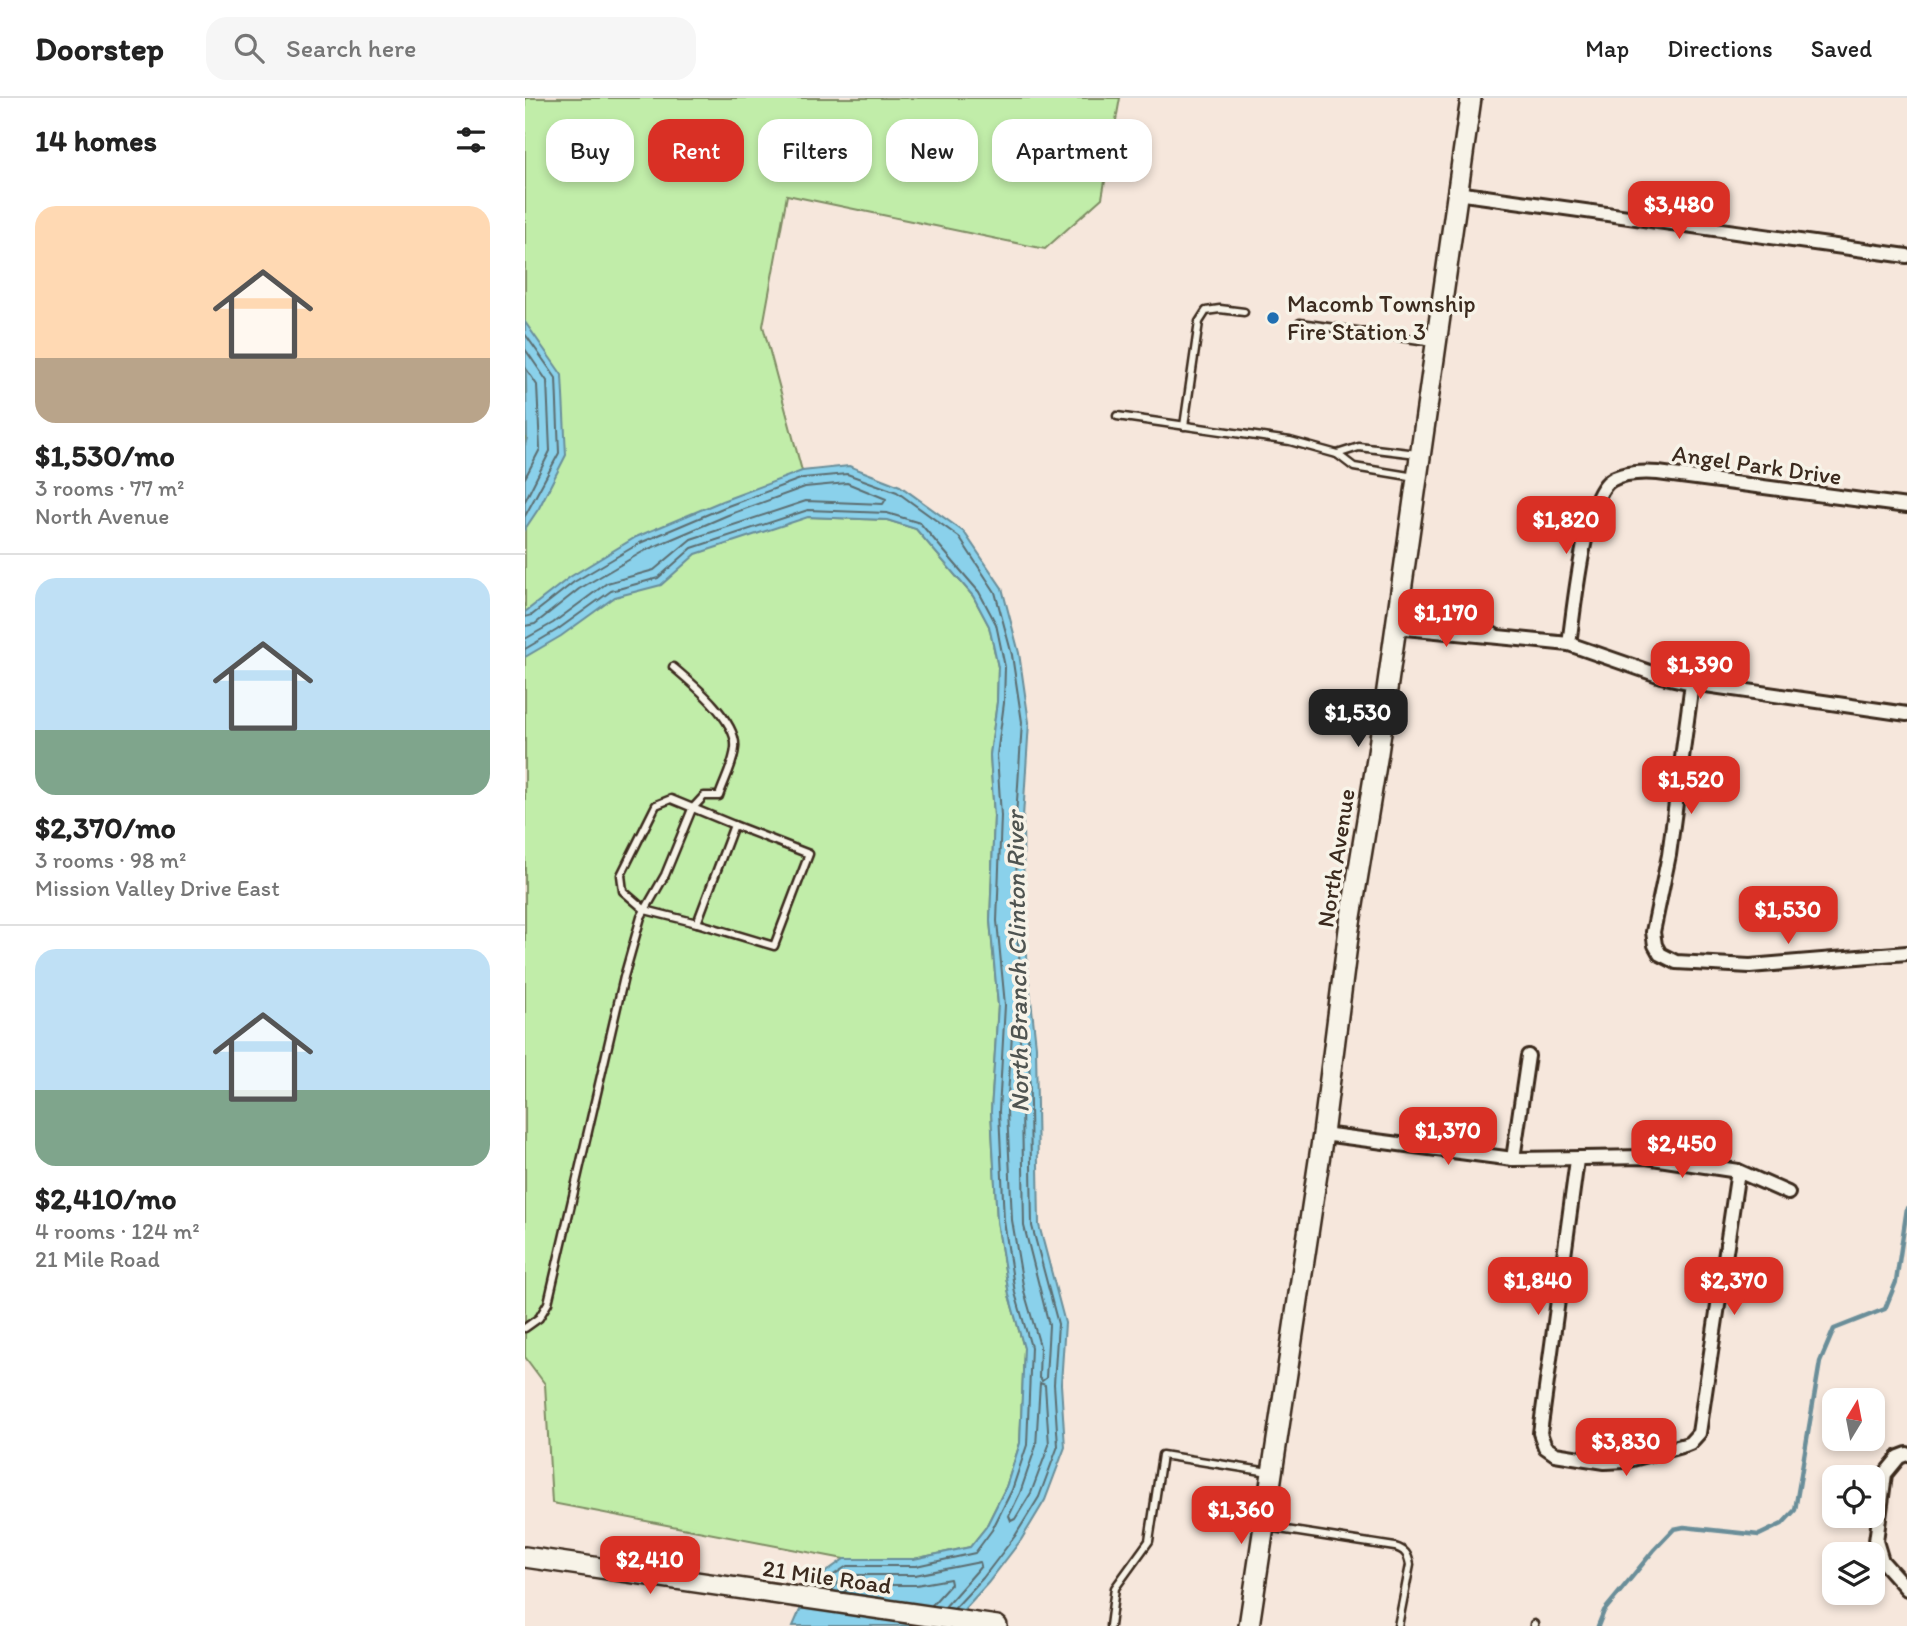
<!DOCTYPE html>
<meta charset="utf-8">
<style>
:root{--surface:#fff;--page:#f6f6f6;--text:#222;--muted:#767676;--line:#e0e0e0;--accent:#d93025}
body{margin:0;font-family:Itim,sans-serif;background:var(--page);color:var(--text);height:100vh;display:flex;flex-direction:column;font-size:26px;white-space:nowrap}
*{box-sizing:border-box;margin:0}
p{font-size:23px;color:var(--muted)}
.icon{flex:none;width:38px;height:38px;fill:none;stroke:currentColor;stroke-width:2;stroke-linecap:round;stroke-linejoin:round}
.map{position:relative;flex:1;overflow:hidden}
.side{display:flex;flex-direction:column;background:var(--surface);width:525px}
.side>*{flex:none}
.guide{position:absolute;left:21px;top:21px;width:665px;height:63px;display:flex;gap:14px}
.needle{width:46px;rotate:10deg}
.fabs{position:absolute;left:1297px;top:1290px;display:grid;gap:14px}
.fabs a{display:grid;place-items:center;width:63px;height:63px;border-radius:14px;background:var(--surface);box-shadow:0 4px 10px #0003;font-size:35px}
.price{position:absolute;translate:-50% -60px;padding:0 16px;border-radius:14px;background:var(--accent);color:#fff;font-size:23px;line-height:46px;filter:drop-shadow(0 2px 4px #0008)}
.price::after{content:'';position:absolute;left:50%;top:42px;width:21px;height:16px;margin-left:-10px;background:inherit;clip-path:polygon(0 0,100% 0,50% 100%)}
.price.selected{background:#222;color:#fff}
ul{padding:0;list-style:none}
li{display:grid;align-content:center;gap:14px;height:371px;padding:0 35px}
li+li{border-top:2px solid var(--line)}
li span{display:grid;place-items:center;height:217px;border-radius:21px;color:#555}
li>.icon{margin-inline-start:auto}
span .icon{width:126px;height:126px;fill:#fffc;stroke-width:1}
li b{font-size:30px}
h2{display:flex;justify-content:space-between;align-items:center;height:84px;padding:0 35px;font-size:30px}
.tag{padding:0 24px;border-radius:21px;background:var(--surface);box-shadow:0 4px 10px #0003;font-size:24px;line-height:63px}
.tag.selected{background:var(--accent);color:#fff}
header{display:flex;align-items:center;gap:42px;box-sizing:border-box;height:98px;padding:0 35px;background:var(--surface);border-bottom:2px solid var(--line)}
header strong{font-size:33px}
nav{display:flex;gap:38px;margin-inline-start:auto;font-size:24px}
.search{width:490px;height:63px;background:var(--page);display:flex;align-items:center;gap:18px;box-sizing:border-box;padding:0 24px;border-radius:21px;color:var(--muted);font-size:26px}
main{display:flex;flex:1;min-height:0}
.map>svg:first-child{display:block}
.green{fill:#c1eda9;stroke:#7e8c64;stroke-width:2}
.water{fill:#8ad1eb;stroke:#6a8e99;stroke-width:2}
.lines{fill:none;stroke-linecap:round;stroke-linejoin:round}
.shore{stroke:#5b6d70;stroke-width:2}
.stream{stroke:#6a8e99;stroke-width:4.5}
.lane-casing{stroke:#3b2a1e;stroke-width:11}
.street-casing{stroke:#3b2a1e;stroke-width:18}
.secondary-casing{stroke:#3b2a1e;stroke-width:24}
.lane{stroke:#f7f3e8;stroke-width:6}
.street{stroke:#f7f3e8;stroke-width:12}
.secondary{stroke:#f7f3e8;stroke-width:19}
.poi-dot{fill:#1f6fb2;stroke:#f7f3e8;stroke-width:2.5}
.labels{text-anchor:middle;stroke-width:7;stroke-linejoin:round;paint-order:stroke}
.poi-label{font-size:24px;fill:#3b2a1e;stroke:#f7f3e8;text-anchor:start}
.street-label{font-size:24px;fill:#3b2a1e;stroke:#f7f3e8}
.water-label{font-size:26px;font-style:italic;fill:#4f5451;stroke:#f7f3e8}
</style>
<header>
<strong>Doorstep</strong>
<div class="search"><svg class="icon" aria-label="search" viewBox="0 0 24 24"><circle cx="10" cy="10" r="6"/><path d="M15 15l6 6"/></svg>Search here</div>
<nav><a>Map</a><a>Directions</a><a>Saved</a></nav>
</header>
<main>
<section class="side">
<h2>14 homes<svg class="icon" aria-label="filters" viewBox="0 0 24 24"><path d="M4 7h16M4 17h16"/><circle cx="9" cy="7" r="2"/><circle cx="15" cy="17" r="2"/></svg></h2>
<ul>
<li><span style="background:linear-gradient(#ffd9b3 70%,#b9a48a 0)"><svg class="icon" aria-label="home" viewBox="0 0 24 24"><path d="M3 11l9-7 9 7M6 9v11h12V9"/></svg></span><div><b>$1,530/mo</b><p>3 rooms · 77 m²</p><p>North Avenue</p></div></li>
<li><span style="background:linear-gradient(#bfe0f5 70%,#7fa58c 0)"><svg class="icon" aria-label="home" viewBox="0 0 24 24"><path d="M3 11l9-7 9 7M6 9v11h12V9"/></svg></span><div><b>$2,370/mo</b><p>3 rooms · 98 m²</p><p>Mission Valley Drive East</p></div></li>
<li><span style="background:linear-gradient(#bfe0f5 65%,#7fa58c 0)"><svg class="icon" aria-label="home" viewBox="0 0 24 24"><path d="M3 11l9-7 9 7M6 9v11h12V9"/></svg></span><div><b>$2,410/mo</b><p>4 rooms · 124 m²</p><p>21 Mile Road</p></div></li>
</ul>
</section>
<div class="map">
<svg width="1382" height="1528" viewBox="0 0 1382 1528">
<rect width="100%" height="100%" fill="#f6e7dc"/>
<filter id="ink" filterUnits="userSpaceOnUse"><feTurbulence type="fractalNoise" baseFrequency=".0143" numOctaves="2"/><feDisplacementMap in="SourceGraphic" scale="14" xChannelSelector="R" yChannelSelector="G"/><feConvolveMatrix kernelMatrix="1 2 1 2 8 2 1 2 1" color-interpolation-filters="sRGB"/></filter>
<g filter="url(#ink)">
<polygon class="green" points="0,0 595,0 577,100 520,151 262,97 238,228 277,373 283,419 362,422 391,431 448,498 464,528 473,569 472,604 465,657 469,718 465,823 473,907 466,1013 472,1123 484,1197 499,1250 495,1345 481,1389 461,1429 445,1449 389,1461 319,1461 27,1405 20,1286 0,1259"/>
<g class="water">
<polygon points="0,224 37,277 41,357 14,410 0,431 0,348 2,340"/>
<polygon points="324,368 375,388 439,434 477,490 494,555 504,624 498,719 499,837 511,948 514,1127 540,1225 536,1286 540,1349 520,1402 496,1442 463,1485 424,1528 268,1528 278,1505 302,1473 319,1461 389,1461 445,1449 461,1429 481,1389 495,1345 499,1250 484,1197 472,1123 466,1013 473,907 465,823 469,718 465,657 472,604 473,569 464,528 448,498 391,431 362,422 283,419 171,456 136,487 90,499 36,538 0,559 0,514 45,479 111,439 197,403 277,373"/>
</g>
<g class="lines">
<g class="shore">
<polyline points="0,236 31,280 34,355 0,418"/>
<polyline points="0,251 22,283 25,353 0,403"/>
<polyline points="0,269 12,287 15,351 0,380"/>
<polyline points="0,519 7,517 49,484 115,445 200,409 278,380 322,376 372,394 434,439 470,494 487,557 497,624 491,719 492,838 504,949 507,1128 533,1226 529,1286 533,1348 514,1399 490,1438 458,1480 430,1510"/>
<polyline points="0,528 10,526 54,491 119,453 203,417 280,389 322,385 361,401 358,406 281,403 166,441 129,472 82,485 28,525 0,541"/>
<polyline points="0,551 32,532 86,493 133,480 167,450 283,412 362,415 395,425 454,494 471,526 480,569 479,605 472,657 476,718 472,823 480,907 474,1013 479,1123 490,1195 506,1249 502,1347 487,1392 467,1432 450,1455 391,1468 322,1468 307,1478 298,1491"/>
<polygon points="490,933 494,935 496,949 499,1128 524,1227 521,1280 517,1283 514,1280 515,1248 499,1193 487,1122 482,1013 487,936"/>
<polygon points="515,1285 520,1287 524,1347 506,1395 490,1421 486,1423 484,1418 495,1395 511,1348"/>
<polyline points="307,1492 314,1484 325,1477 390,1477 455,1464 456,1468 451,1474 420,1509"/>
<polyline points="319,1494 328,1487 391,1487 425,1481 426,1486 407,1507"/>
</g>
<polyline class="stream" points="1073,1528 1079,1513 1129,1452 1149,1431 1159,1429 1234,1437 1257,1426 1270,1412 1295,1264 1309,1231 1360,1211 1371,1184 1382,1110"/>
<defs>
<g id="lane">
<polyline points="775,225 909,244"/>
<polyline points="592,318 765,343 812,356 829,369 890,379"/>
<polyline points="659,328 674,224 681,213 695,211 719,214"/>
<polyline points="812,356 834,349 892,356"/>
<polygon points="146,701 209,727 172,825 120,812 98,793 96,777 131,707"/>
<polyline points="172,825 249,848 284,756 209,727"/>
<path d="M0,1230L14,1220L23,1205L99,879L116,819L140,777L167,711L179,698H194C199,683 209,665 210,650C213,623 167,585 148,569"/>
<path d="M742,1429L870,1449C880,1452 883,1456 885,1467L873,1528"/>
<polyline points="585,1528 590,1490 624,1443 637,1357 744,1374"/>
<polyline points="1009,1528 1009,1526"/>
</g>
<g id="street">
<polyline points="932,95 1382,158"/>
<polyline points="873,505 930,515 969,537"/>
<polyline points="870,529 1044,546 1136,578 1167,585 1382,616"/>
<path d="M1044,546C1049,513 1059,399 1086,382C1099,374 1118,374 1133,375L1382,408"/>
<polyline points="1167,585 1144,757 1128,834 1130,847 1135,856 1151,864 1225,868 1382,855"/>
<polyline points="798,1036 988,1061 1121,1059 1213,1073 1263,1095"/>
<polyline points="988,1061 1003,958"/>
<polyline points="1052,1062 1015,1335 1020,1349 1030,1356 1080,1364 1100,1363 1160,1347 1165,1345 1174,1335 1213,1073"/>
<polyline points="1382,1356 1374,1359 1360,1376 1351,1443 1357,1463 1382,1491"/>
</g>
<g id="secondary">
<polyline points="0,1459 472,1528"/>
<polyline points="724,1528 798,1036 824,831 853,655 946,0"/>
</g>
</defs>
<use href="#lane" class="lane-casing"/>
<use href="#street" class="street-casing"/>
<use href="#secondary" class="secondary-casing"/>
<use href="#lane" class="lane"/>
<use href="#street" class="street"/>
<use href="#secondary" class="secondary"/>
</g>
</g>
<circle class="poi-dot" cx="748" cy="220" r="7"/>
<g class="labels">
<g class="poi-label">
<text x="762" y="214">Macomb Township<tspan x="762" dy="28">Fire Station 3</tspan></text>
</g>
<g class="street-label">
<text transform="translate(1232 367) rotate(8)" y="8">Angel Park Drive</text>
<text transform="translate(811 760) rotate(-81)" y="8">North Avenue</text>
<text transform="translate(302 1479) rotate(8)" y="8">21 Mile Road</text>
</g>
<g class="water-label">
<text transform="translate(492 864) rotate(-91)" y="9">North Branch Clinton River</text>
</g>
</g>
</svg>
<div class="fabs">
<a><svg class="needle" viewBox="-14 -14 28 28"><path d="M0-13l5 13h-10z" fill="#e53935"/><path d="M0 13l5-13h-10z" fill="#767676"/></svg></a>
<a><svg class="icon" aria-label="locate" viewBox="0 0 24 24"><circle cx="12" cy="12" r="6"/><path d="M12 2v4M12 18v4M2 12h4M18 12h4"/></svg></a>
<a><svg class="icon" aria-label="layers" viewBox="0 0 24 24"><path d="M12 4l9 5-9 5-9-5zM3 14l9 5 9-5"/></svg></a>
</div>
<b class="price" style="left:1154px;top:143px">$3,480</b>
<b class="price" style="left:1041px;top:458px">$1,820</b>
<b class="price" style="left:921px;top:551px">$1,170</b>
<b class="price" style="left:1175px;top:603px">$1,390</b>
<b class="price selected" style="left:833px;top:651px">$1,530</b>
<b class="price" style="left:1166px;top:718px">$1,520</b>
<b class="price" style="left:1263px;top:848px">$1,530</b>
<b class="price" style="left:923px;top:1069px">$1,370</b>
<b class="price" style="left:1157px;top:1082px">$2,450</b>
<b class="price" style="left:1013px;top:1219px">$1,840</b>
<b class="price" style="left:1209px;top:1219px">$2,370</b>
<b class="price" style="left:1101px;top:1380px">$3,830</b>
<b class="price" style="left:716px;top:1448px">$1,360</b>
<b class="price" style="left:125px;top:1498px">$2,410</b>
<div class="guide">
<a class="tag">Buy</a>
<a class="tag selected">Rent</a>
<a class="tag">Filters</a>
<a class="tag">New</a>
<a class="tag">Apartment</a>
</div>
</div>
</main>
